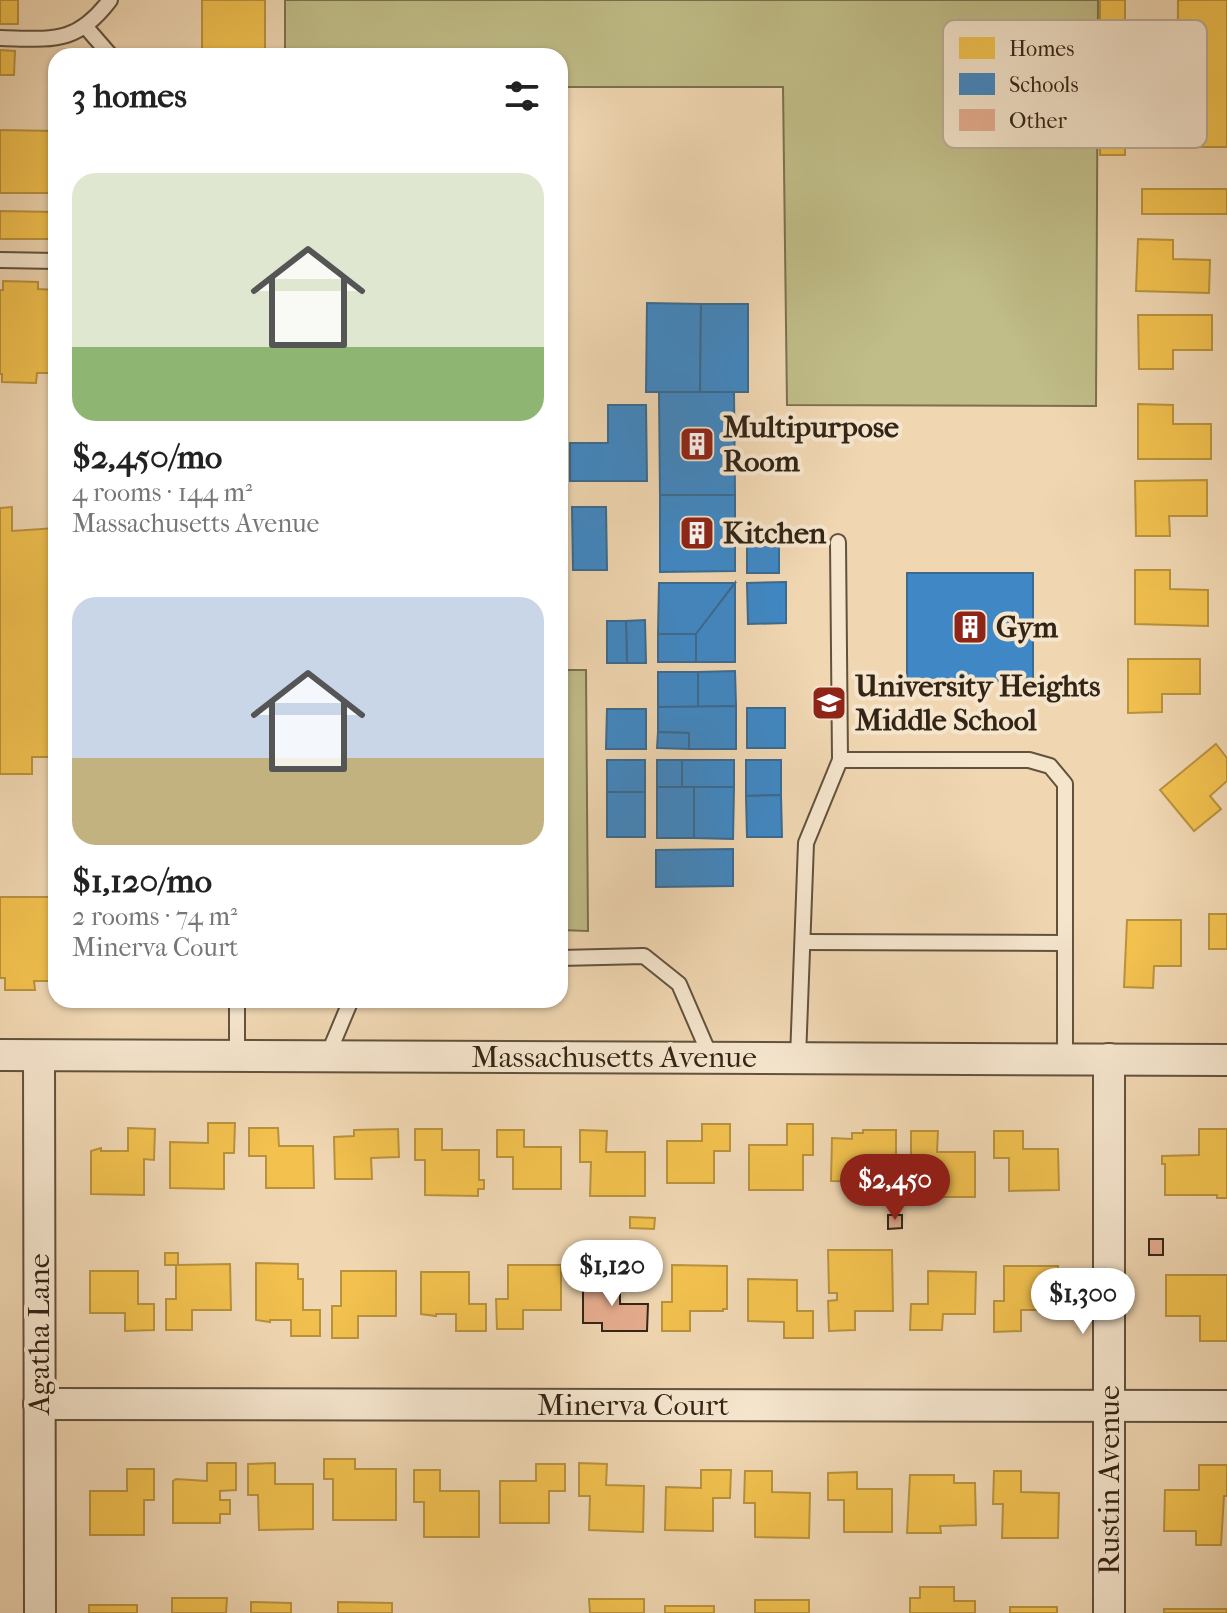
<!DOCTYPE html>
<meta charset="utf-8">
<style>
:root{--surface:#fff;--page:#f6f6f6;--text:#222;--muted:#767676;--accent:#8f2418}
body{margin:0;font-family:"IM FELL French Canon",serif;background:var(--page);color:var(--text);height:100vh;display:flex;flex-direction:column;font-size:30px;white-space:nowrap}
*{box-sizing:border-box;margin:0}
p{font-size:26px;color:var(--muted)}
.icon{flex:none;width:44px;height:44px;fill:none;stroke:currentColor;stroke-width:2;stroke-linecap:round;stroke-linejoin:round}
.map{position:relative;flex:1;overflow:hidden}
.sheet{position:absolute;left:48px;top:48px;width:520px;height:960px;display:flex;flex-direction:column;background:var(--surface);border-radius:24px;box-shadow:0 2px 6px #0004}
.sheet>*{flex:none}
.price{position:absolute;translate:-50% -68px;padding:0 18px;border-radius:28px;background:#fff;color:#222;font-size:26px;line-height:52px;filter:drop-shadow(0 2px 4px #0008)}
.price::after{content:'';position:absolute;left:50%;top:48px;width:24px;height:18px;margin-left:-12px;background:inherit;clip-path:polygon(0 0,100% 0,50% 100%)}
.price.active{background:var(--accent);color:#fff}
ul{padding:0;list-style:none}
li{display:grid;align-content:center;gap:16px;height:424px;padding:0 24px}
li span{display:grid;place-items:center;height:248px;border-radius:24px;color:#555}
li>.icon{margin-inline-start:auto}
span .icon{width:144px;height:144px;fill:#fffc;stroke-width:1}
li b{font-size:34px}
h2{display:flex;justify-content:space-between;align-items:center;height:96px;padding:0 24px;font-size:34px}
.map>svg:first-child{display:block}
.green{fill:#c0bd88;stroke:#7a714f;stroke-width:2}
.homes{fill:#f2c14e;stroke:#b9923d;stroke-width:2}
.schools{fill:#3f88c5;stroke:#3b6a90;stroke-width:2}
.building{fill:#e5ac8e;stroke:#332516;stroke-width:2}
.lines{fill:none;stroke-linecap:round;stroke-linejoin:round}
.service-casing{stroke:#62523d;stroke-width:18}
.minor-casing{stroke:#62523d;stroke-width:34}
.service{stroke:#f5e5cd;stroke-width:14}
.minor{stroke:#f5e5cd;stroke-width:30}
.labels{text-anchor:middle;stroke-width:8;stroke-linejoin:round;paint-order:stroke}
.poi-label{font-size:30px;font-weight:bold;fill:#332516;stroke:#f5e5cd;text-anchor:start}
.street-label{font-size:30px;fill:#332516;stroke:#f5e5cd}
.key{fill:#f5e5cd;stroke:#bbab96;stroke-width:2}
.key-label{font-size:22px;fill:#332516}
</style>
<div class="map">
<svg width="1227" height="1613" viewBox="0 0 1227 1613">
<rect width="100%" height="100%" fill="#f0d7b2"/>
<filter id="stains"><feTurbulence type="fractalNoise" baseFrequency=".0025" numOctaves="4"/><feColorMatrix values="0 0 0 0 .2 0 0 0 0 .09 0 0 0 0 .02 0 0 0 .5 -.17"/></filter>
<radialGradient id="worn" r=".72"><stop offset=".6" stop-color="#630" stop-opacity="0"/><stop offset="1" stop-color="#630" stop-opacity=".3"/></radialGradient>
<g class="green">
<polygon points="285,0 1098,0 1096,406 787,405 783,87 560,87 560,56 285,56"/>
<polygon points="560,670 586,670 588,931 560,930"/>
</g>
<g class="homes">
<rect x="0" y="0" width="18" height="24"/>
<rect x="202" y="0" width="63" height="56"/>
<rect x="1100" y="0" width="25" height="155"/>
<polygon points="1178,0 1227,0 1227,147 1177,147"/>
<polygon points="0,50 15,51 14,75 0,75"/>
<polygon points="0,130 56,131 56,193 0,193"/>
<rect x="1142" y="189" width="85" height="25"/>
<polygon points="0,211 56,212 56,239 0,239"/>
<polygon points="1138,239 1173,240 1173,259 1210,260 1209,293 1136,291"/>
<polygon points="3,281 38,282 38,289 56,290 56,373 37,373 36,383 2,382 2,374 0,374 0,290 3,290"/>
<polygon points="1138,315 1212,315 1212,350 1173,350 1173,369 1139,369"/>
<polygon points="1138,404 1173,405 1173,424 1211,424 1211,459 1138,459"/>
<polygon points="1207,480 1207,516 1169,516 1170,536 1136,536 1135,481"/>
<polygon points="12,507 12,531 56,528 56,550 52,550 52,606 56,606 56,623 52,623 56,739 52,739 52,757 32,757 32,774 0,774 0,508"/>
<polygon points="1135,570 1170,570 1170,589 1208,590 1208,626 1135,624"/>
<polygon points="1128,659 1200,659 1200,694 1162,694 1162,712 1128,713"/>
<polygon points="1216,744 1227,758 1227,781 1210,796 1221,809 1194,831 1160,790"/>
<polygon points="0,897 56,897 56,981 34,981 35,990 5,990 5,978 0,978"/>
<rect x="1209" y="914" width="18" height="35"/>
<polygon points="1127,920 1181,920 1181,966 1154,966 1153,988 1124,987"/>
<polygon points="208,1123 235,1123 234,1153 224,1153 224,1189 170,1188 170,1142 208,1143"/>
<polygon points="702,1124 730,1124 730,1151 714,1151 714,1183 667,1183 667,1141 702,1141"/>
<polygon points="787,1124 813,1124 813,1155 803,1155 803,1190 749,1190 749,1145 787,1145"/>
<polygon points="128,1128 155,1129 154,1160 144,1159 144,1195 91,1194 91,1151 101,1148 101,1151 128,1151"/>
<polygon points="249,1128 278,1128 279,1146 313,1146 314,1188 266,1188 266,1156 249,1156"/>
<polygon points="398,1129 399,1157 371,1158 372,1179 335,1179 334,1137 354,1136 354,1130"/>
<polygon points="415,1129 442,1129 442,1150 479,1150 479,1180 484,1180 484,1189 478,1189 478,1196 425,1195 425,1160 415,1160"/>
<polygon points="1199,1129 1227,1129 1227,1198 1217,1198 1217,1195 1165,1195 1165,1164 1162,1164 1162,1156 1199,1155"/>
<polygon points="497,1130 524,1130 524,1147 561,1147 561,1189 513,1189 513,1157 497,1157"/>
<polygon points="580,1130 607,1131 606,1152 645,1152 645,1196 590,1196 591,1162 580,1162"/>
<polygon points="863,1130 896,1130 896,1159 869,1159 869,1182 831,1181 832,1138 852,1139 852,1133 863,1133"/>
<polygon points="911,1131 938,1131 937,1152 975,1152 975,1197 921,1197 921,1164 911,1164"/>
<polygon points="994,1131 1023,1131 1023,1149 1058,1149 1059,1190 1009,1191 1009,1158 994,1158"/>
<polygon points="630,1217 655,1218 654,1229 630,1228"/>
<polygon points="828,1250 892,1250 893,1311 855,1311 855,1330 829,1331 828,1301 837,1300 837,1293 829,1293"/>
<polygon points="165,1253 178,1253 178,1265 230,1264 231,1310 192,1310 192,1330 166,1330 166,1299 176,1299 176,1265 165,1265"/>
<polygon points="256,1263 298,1264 298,1279 303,1279 303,1310 320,1310 320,1336 291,1336 291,1320 270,1320 270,1322 256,1320"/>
<polygon points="508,1265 561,1265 561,1310 523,1310 523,1329 497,1329 496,1299 508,1299"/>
<polygon points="672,1265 727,1266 727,1309 723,1309 723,1311 690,1311 690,1331 662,1331 662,1302 672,1302"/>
<polygon points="1004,1266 1058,1266 1059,1310 1021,1310 1021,1331 994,1332 994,1301 1004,1301"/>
<polygon points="90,1271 138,1271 138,1304 154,1304 154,1330 125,1331 125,1313 90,1313"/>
<polygon points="341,1271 396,1271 396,1316 358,1316 358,1338 332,1338 332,1306 341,1306"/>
<polygon points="928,1271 976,1272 975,1314 943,1314 942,1330 910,1330 911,1304 928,1304"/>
<polygon points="421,1272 469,1272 469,1304 486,1304 486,1331 456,1331 456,1314 436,1314 436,1316 421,1314"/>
<polygon points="1166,1275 1227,1275 1227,1341 1200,1341 1200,1316 1166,1316"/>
<polygon points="748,1279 797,1280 797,1311 813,1311 813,1338 784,1338 784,1322 748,1321"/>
<polygon points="324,1459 355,1459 355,1469 396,1469 396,1520 333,1520 333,1479 324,1479"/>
<polygon points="207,1463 236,1463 236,1490 220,1491 220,1500 230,1500 230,1514 220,1514 220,1523 173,1523 173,1481 176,1479 207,1481"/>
<polygon points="275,1463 275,1484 313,1484 313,1529 259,1530 258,1495 248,1495 248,1464"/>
<polygon points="579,1463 607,1464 606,1485 644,1486 643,1532 589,1530 590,1496 579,1496"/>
<polygon points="536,1464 565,1464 565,1491 549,1491 549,1523 500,1523 500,1481 536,1481"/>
<polygon points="1199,1465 1227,1465 1227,1496 1224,1496 1221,1545 1196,1545 1196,1531 1164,1531 1165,1490 1199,1490"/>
<polygon points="127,1469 154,1469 154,1500 144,1500 144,1535 90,1535 90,1491 127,1491"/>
<polygon points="414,1470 440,1470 440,1491 479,1491 479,1537 424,1537 424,1502 414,1502"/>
<polygon points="701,1470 731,1470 730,1498 713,1498 713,1531 665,1530 666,1487 701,1488"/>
<polygon points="745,1471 772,1471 772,1492 810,1493 809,1538 755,1537 755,1503 744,1503"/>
<polygon points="994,1471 1021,1471 1021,1492 1059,1493 1058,1538 1002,1538 1003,1504 993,1504"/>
<polygon points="857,1472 857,1489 892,1489 892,1532 844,1532 844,1500 828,1500 828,1473"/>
<polygon points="910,1475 954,1475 954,1483 975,1483 976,1525 940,1526 941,1533 907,1533"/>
<polygon points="920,1587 954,1587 954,1601 975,1601 975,1613 910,1613 910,1598 920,1598"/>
<polygon points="172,1598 227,1598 226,1613 172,1613"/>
<polygon points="589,1599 644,1599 644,1613 590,1613"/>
<rect x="755" y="1600" width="54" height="13"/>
<polygon points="251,1602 291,1603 291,1613 251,1613"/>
<polygon points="338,1602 392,1603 392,1613 338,1613"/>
<rect x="89" y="1605" width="48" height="8"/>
<rect x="665" y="1606" width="49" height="7"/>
<rect x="1010" y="1607" width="47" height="6"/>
<rect x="1164" y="1609" width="63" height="4"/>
</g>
<g class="schools">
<polygon points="647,303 701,304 700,392 646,392"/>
<polygon points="701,304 748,304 748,392 700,392"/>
<polygon points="659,392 734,392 735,495 660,495"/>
<polygon points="608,405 646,405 647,481 570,481 570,443 608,443"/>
<polygon points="660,495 735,495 735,571 660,572"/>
<polygon points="572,507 606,507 607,570 573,570"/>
<rect x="747" y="532" width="32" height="41"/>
<polygon points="907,573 1033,573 1033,681 907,682"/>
<polygon points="786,582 786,623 748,624 747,583"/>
<polygon points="659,583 735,583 696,634 658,634"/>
<polygon points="735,583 735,662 696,662 696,634"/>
<polygon points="645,620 646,663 627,663 626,621"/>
<polygon points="607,621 626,621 627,663 607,663"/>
<rect x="658" y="634" width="38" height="28"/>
<polygon points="735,671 736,706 698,707 698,672"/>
<rect x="658" y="672" width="40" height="35"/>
<polygon points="736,706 736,749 689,749 689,733 658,732 658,707"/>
<rect x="747" y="708" width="38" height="40"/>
<polygon points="607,709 646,709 646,749 606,749"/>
<polygon points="658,732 689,733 689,749 657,748"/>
<rect x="607" y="760" width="38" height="32"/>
<rect x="657" y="760" width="25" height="27"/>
<rect x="682" y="760" width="52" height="27"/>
<polygon points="746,760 781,760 781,795 746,796"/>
<rect x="657" y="787" width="37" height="51"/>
<polygon points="694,787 734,787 733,839 694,838"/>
<rect x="607" y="792" width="38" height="45"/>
<polygon points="781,795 782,837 747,837 746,796"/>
<polygon points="733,849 733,886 656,887 656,850"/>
</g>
<g class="building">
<polygon points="888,1215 902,1215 902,1228 888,1229"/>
<rect x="1149" y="1239" width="14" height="16"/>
<polygon points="583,1280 620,1281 620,1304 648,1304 647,1331 602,1331 602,1323 583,1323"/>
</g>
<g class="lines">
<defs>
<g id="service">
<polyline points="85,26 111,56"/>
<path d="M0,38C52,39 76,45 110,0"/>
<polyline points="0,260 56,261"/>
<polyline points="840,760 1029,760 1050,766 1065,784 1065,1059"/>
<polyline points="803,942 1065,943"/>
<polyline points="560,958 644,956 679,984 711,1058"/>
<polyline points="237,1056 237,1000"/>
<polyline points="327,1057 351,1000"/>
<polyline points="798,1058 806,843 840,760 838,542"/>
</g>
<g id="minor">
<polyline points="0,1055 1227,1060"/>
<polyline points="39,1056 40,1613"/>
<polyline points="39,1404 1227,1406"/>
<polyline points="1109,1613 1109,1059"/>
</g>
</defs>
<use href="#service" class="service-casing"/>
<use href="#minor" class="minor-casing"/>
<use href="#service" class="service"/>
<use href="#minor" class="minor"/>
</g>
<defs>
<symbol id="building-square" viewBox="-11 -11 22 22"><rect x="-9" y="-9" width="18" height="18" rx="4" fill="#8f2418" stroke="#f5e5cd"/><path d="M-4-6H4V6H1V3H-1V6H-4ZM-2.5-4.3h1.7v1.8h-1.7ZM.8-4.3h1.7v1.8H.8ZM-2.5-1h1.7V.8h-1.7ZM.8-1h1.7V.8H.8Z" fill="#fff"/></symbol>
<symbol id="school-square" viewBox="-11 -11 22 22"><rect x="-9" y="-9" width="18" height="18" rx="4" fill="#8f2418" stroke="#f5e5cd"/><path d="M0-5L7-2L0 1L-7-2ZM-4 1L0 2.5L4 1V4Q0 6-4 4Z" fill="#fff"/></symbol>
</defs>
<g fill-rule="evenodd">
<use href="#building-square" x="677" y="424" width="40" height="40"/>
<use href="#building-square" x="677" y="513" width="40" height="40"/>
<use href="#building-square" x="950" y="607" width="40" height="40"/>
<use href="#school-square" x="809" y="683" width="40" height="40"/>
</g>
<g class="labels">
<g class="poi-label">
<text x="723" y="437">Multipurpose<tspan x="723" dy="34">Room</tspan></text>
<text x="723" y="543">Kitchen</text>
<text x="996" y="637">Gym</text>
<text x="855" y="696">University Heights<tspan x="855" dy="34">Middle School</tspan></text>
</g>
<g class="street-label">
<text x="614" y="1067">Massachusetts Avenue</text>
<text transform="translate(39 1334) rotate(-90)" y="10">Agatha Lane</text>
<text x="633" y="1415">Minerva Court</text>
<text transform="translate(1109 1480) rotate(-90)" y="10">Rustin Avenue</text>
</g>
</g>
<rect x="943" y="20" width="264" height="128" rx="12" class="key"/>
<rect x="959" y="37" width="36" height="22" fill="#f2c14e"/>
<rect x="959" y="73" width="36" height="22" fill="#3f88c5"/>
<rect x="959" y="109" width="36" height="22" fill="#e5ac8e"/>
<g class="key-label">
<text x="1009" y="56">Homes</text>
<text x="1009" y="92">Schools</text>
<text x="1009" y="128">Other</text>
</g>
<rect width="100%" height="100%" filter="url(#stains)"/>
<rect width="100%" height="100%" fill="url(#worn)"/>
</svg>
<b class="price active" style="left:895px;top:1222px">$2,450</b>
<b class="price" style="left:612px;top:1308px">$1,120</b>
<b class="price" style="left:1083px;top:1336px">$1,300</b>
<section class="sheet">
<h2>3 homes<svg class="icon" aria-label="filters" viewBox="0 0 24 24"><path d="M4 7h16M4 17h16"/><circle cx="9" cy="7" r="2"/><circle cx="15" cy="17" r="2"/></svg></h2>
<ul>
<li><span style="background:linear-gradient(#dfe7d0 70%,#8fb573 0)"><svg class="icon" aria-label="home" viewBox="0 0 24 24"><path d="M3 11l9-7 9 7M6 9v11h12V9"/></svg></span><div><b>$2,450/mo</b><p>4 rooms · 144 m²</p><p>Massachusetts Avenue</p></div></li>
<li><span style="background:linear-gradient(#c9d6e8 65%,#c2b280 0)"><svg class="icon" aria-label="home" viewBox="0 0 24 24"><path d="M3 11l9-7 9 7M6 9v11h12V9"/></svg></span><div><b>$1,120/mo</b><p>2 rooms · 74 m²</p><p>Minerva Court</p></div></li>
</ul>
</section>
</div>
